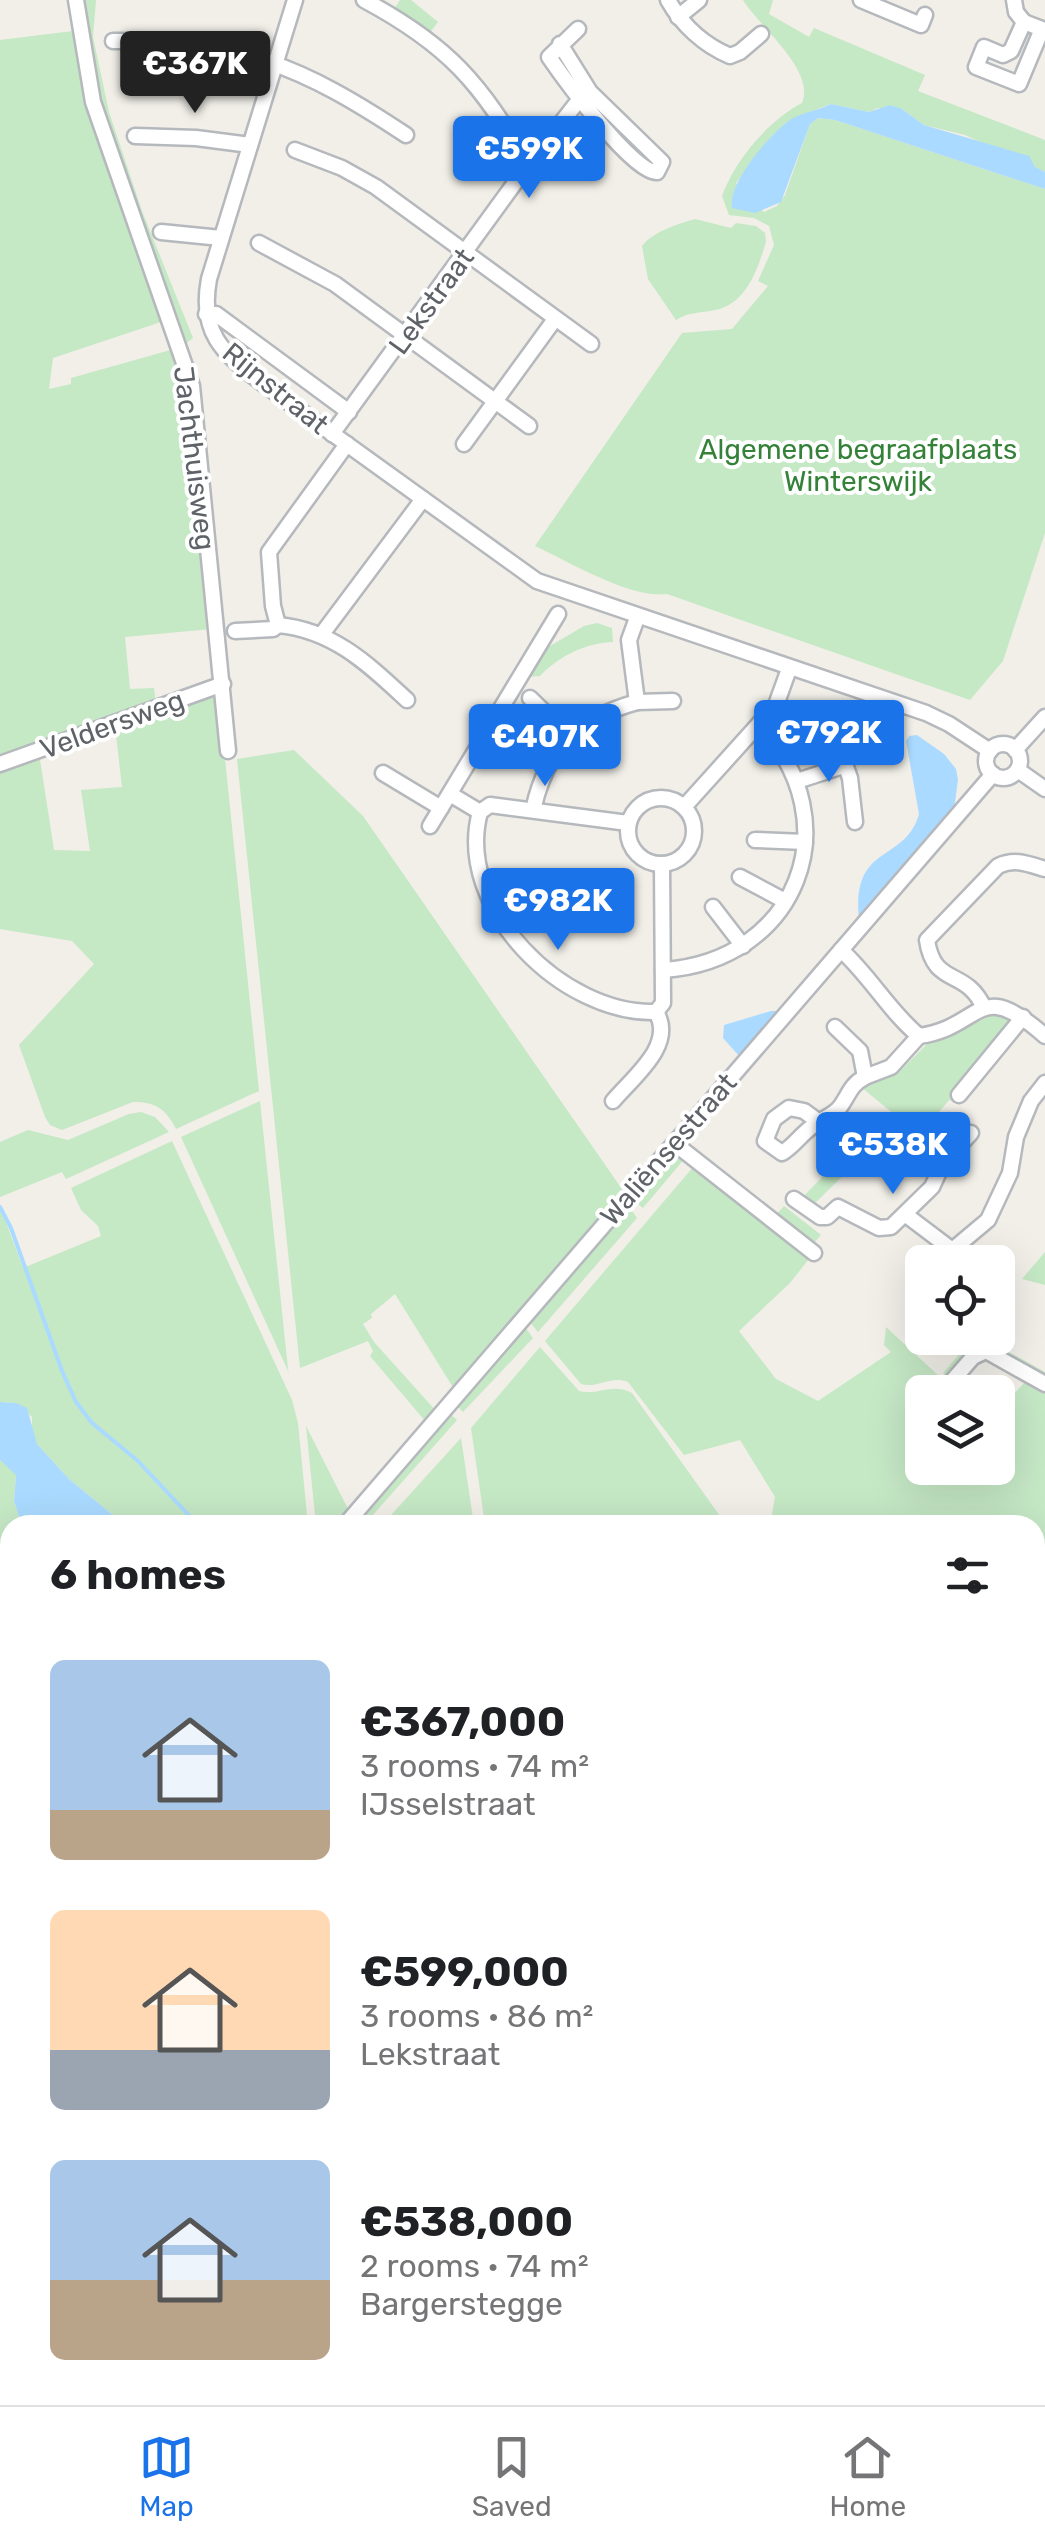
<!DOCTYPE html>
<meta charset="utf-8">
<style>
:root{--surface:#fff;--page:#f6f6f6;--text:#202124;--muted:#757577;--line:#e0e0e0;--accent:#1a73e8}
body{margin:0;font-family:Rubik,sans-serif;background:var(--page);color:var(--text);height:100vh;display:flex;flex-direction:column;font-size:38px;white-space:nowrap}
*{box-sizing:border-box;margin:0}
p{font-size:32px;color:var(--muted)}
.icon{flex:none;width:55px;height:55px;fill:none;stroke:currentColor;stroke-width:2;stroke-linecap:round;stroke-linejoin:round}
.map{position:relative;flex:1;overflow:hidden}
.drawer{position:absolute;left:0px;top:1515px;width:1045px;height:890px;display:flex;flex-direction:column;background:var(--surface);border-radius:30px 30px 0 0;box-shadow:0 10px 40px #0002}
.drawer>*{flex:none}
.buttons{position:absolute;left:905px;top:1245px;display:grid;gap:20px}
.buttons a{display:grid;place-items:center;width:110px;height:110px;border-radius:15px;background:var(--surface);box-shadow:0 10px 40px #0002;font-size:50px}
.price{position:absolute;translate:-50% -85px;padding:0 22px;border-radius:10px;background:var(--accent);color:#fff;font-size:32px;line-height:65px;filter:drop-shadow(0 2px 5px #0008)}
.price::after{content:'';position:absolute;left:50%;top:60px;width:30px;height:22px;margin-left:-15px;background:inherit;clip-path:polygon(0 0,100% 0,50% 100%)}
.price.current{background:#222;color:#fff}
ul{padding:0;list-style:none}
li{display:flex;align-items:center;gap:30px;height:250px;padding:0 50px}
li span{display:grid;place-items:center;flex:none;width:280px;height:200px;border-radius:15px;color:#555}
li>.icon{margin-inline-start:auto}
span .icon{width:120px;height:120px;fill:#fffc;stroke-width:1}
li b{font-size:42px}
h2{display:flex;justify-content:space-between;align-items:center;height:120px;padding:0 50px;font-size:42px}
.menu{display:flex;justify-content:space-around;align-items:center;height:140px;border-top:2px solid var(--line);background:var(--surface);font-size:28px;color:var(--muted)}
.menu a{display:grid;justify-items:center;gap:5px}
.menu .current{color:var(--accent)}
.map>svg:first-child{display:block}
.green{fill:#c5e8c5}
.water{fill:#aadaff}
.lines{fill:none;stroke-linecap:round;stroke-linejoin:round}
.stream{stroke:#aadaff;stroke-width:4}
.minor-casing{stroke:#b5b8bc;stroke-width:19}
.minor{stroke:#fff;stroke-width:14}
.labels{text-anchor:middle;stroke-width:8;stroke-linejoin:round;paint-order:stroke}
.street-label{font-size:28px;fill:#5f6368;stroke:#fff}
.park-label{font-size:28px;fill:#348238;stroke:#fff}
</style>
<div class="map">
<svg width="1045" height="2405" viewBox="0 0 1045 2405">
<rect width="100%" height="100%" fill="#f1efe8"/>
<g class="green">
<polygon points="79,0 96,0 93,37 109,112 142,211 193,338 184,345 98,102"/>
<polygon points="400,0 411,0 438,22 429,34 393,11"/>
<path d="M743,0H773L769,14L809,37L814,28L925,75L918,91L1045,140V172L965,135L924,125L902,109L878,108L869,112L831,104L802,115L773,135L736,183L764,212L777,206L785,195L810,124L818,118L835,120L1045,189V533L1003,661L970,700L667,594C630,599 570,562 535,546L682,333L732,329L768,286L758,281L774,245L769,226L754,218L729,215L722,196C735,160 769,120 802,103C816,71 760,27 743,0Z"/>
<polygon points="73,31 94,127 164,321 53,358 49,389 71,384 71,378 174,349 186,395 212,629 125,637 130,689 154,688 156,705 0,760 0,40"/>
<path d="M695,219L731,228L736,223L756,226L765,233L766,241C759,267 746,305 715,310C701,313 688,312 676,320L648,279L642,246C653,232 677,224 695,219Z"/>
<path d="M597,623L612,628L613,642C585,643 559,656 540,676L528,677L545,649L584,626Z"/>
<path d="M218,690L259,1091L176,1129C167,1110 155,1101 133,1102L62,1130L50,1125L45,1117L19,1045L94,964L72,941L0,929V767L39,753L54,850L90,851L81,790L122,787L115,726Z"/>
<polygon points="294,750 363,816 624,1192 454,1389 395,1294 371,1314 372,1318 363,1324 374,1342 436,1411 426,1422 370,1356 373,1351 368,1341 300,1368 237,759"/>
<polygon points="995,1014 1005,1014 1016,1023 938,1113 967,1132 944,1157 912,1131 887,1154 851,1168 811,1207 801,1199 835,1164 867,1146 895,1115 861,1087 897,1074 928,1043"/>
<polygon points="260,1101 288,1369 289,1373 181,1137"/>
<polygon points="141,1112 155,1117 169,1132 66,1179 62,1172 0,1197 0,1142 28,1130 68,1140 129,1114"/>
<polygon points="172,1141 292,1400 298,1423 308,1525 125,1525 69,1479 37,1444 32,1434 32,1417 16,1403 0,1402 0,1206 23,1268 101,1236 98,1226 81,1210 71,1188"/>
<polygon points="678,1151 685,1158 643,1208 634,1201"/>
<path d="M694,1166L808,1260L790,1283L739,1331L776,1379L818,1401L891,1352L884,1345L886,1327L940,1377L939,1382L949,1391L922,1392V1468H998V1411L1025,1382L1045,1393V1752L1035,1758V1525H770L775,1497L740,1440L684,1455L628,1382C611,1375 597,1389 581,1384L545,1341Z"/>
<polygon points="784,1206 821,1235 812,1245 775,1216"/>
<polygon points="629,1207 637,1218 538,1332 530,1322"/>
<polygon points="1045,1252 1045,1285 1022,1279"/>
<polygon points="525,1327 533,1338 463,1412 456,1405"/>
<polygon points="973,1338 984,1338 1045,1372 1045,1383 986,1351 951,1382 943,1373"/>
<path d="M540,1347L579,1391C599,1396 612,1382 632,1393L725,1523L747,1525H485L471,1428Z"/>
<polygon points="449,1413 457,1420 364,1525 352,1525"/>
<polygon points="306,1426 349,1511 337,1525 316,1525"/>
<polygon points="461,1438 474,1525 382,1525"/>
<polygon points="0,1460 16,1474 14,1501 22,1525 10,1525 10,1609 0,1608"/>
<polygon points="0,1621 10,1623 10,1838 0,1846"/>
<polygon points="1035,1771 1045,1785 1045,2157 1035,2154"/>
<polygon points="10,1850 10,1983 0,1982 0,1859"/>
<polygon points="1035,2164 1045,2166 1045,2405 841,2405 837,2395 1035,2395"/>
<polygon points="55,2395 234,2395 224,2405 54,2405"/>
<polygon points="601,2395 825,2395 829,2405 599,2405"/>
</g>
<g class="water">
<path d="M831,104L869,112L890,105L902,109L924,125L1029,156L1035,167L1045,172V189L835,120L818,118L810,124L781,202L755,213L732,208C727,183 772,131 793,118C805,112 819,110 831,104Z"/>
<path d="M917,735L944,754L956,769L958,780L954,809L859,920C851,842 905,864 919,814L906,741L909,736Z"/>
<polygon points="771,1011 781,1011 740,1057 723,1038 724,1025"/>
<polygon points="0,1402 16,1403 27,1408 37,1444 69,1479 125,1525 22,1525 14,1501 16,1475 0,1460"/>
<polygon points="242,2395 588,2395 585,2405 241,2405"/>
</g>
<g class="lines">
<g class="stream">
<polyline points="0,1207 11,1228 62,1371 76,1402 92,1423 138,1461 198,1525"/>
<polyline points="1035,1918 1045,1931"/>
<polyline points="1035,2163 1045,2165"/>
</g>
<defs>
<g id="minor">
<polyline points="76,0 93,102 192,386 228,751"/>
<path d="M295,0L209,279C199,332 222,353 262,383L537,581L926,713L949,724L990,751"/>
<path d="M668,0C682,25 704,45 730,56L740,52L761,34"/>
<polyline points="861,0 921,25 925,15"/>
<polyline points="1014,0 1016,12 1024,22"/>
<polyline points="678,17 699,0"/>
<polygon points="1024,22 1042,29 1019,84 976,67 984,47 1003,55 1011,51"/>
<path d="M113,41C240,40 302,66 406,135"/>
<path d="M560,44L590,92L662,162L657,172C634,174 564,79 549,57L578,29"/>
<polyline points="135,136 196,138 250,145"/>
<polyline points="295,150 342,168 376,187 591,344"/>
<polyline points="528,165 579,100"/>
<polyline points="161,232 221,238"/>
<polyline points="259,243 335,284 529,426"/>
<polyline points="206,314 216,314 349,412"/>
<path d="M332,434L528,165C481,83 448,45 364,0"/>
<polyline points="464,444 555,319"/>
<polyline points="278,625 273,606 269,552 347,444"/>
<path d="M235,631L273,629L278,625C333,630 368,664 407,700"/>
<polyline points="322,634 423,499"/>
<polyline points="530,698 569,736"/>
<polyline points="637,702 673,701"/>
<polyline points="836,739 850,778 855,822"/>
<circle cx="1003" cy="761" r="17"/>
<polyline points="1015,750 1045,717"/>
<polyline points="0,764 223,684"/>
<polyline points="1018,770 1045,789"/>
<polyline points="383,773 441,808"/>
<polyline points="797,781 846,765"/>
<path d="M450,794L480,812C454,908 563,1015 656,1012L663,1003L662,864"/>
<circle cx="661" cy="831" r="33"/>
<polyline points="684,807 776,705 789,669"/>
<path d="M533,810C547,748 576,719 637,702L629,640L637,618"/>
<polyline points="480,812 490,805 628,823"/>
<polyline points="430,826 558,614"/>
<polyline points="755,840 805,842"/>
<polyline points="740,877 785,901"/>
<polyline points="713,907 743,946"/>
<path d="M841,950C870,976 889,1011 919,1036C984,1027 976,975 1045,1036"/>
<path d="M663,970C797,961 852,823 759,724"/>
<path d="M984,1008C966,967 934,988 927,940L998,866C1015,858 1028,864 1045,869"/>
<polyline points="835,1027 860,1051 865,1077 891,1067 919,1036"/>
<polyline points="959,1095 1023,1017"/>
<path d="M613,1101C633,1077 676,1045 656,1012"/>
<path d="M819,1122L804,1111L789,1108L774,1119L765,1141L782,1153C794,1146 801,1134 813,1126C821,1119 833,1116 840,1107C849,1095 850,1085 865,1077"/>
<polyline points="674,1143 814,1253"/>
<polyline points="794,1199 820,1217 827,1217 838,1207 879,1228 891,1227 932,1187 943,1163 971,1133"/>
<polyline points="906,1215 951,1249"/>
<polyline points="938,1262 988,1220 1010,1173 1016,1137 1031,1101 1045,1083"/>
<polyline points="946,1388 973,1357 986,1351 1045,1384"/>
<polyline points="345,1525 993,774"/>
<polyline points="0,1989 10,1990"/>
<polyline points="29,2405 30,2395"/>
</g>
</defs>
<use href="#minor" class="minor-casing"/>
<use href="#minor" class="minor"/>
</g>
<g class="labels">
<g class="street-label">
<text transform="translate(431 301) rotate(-54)" y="10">Lekstraat</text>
<text transform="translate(276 388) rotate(39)" y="10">Rijnstraat</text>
<text transform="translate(195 458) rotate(83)" y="10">Jachthuisweg</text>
<text transform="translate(112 724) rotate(-20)" y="10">Veldersweg</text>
<text transform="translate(668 1149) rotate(-49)" y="10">Waliënsestraat</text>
</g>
<g class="park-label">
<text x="858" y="459">Algemene begraafplaats<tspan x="858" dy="32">Winterswijk</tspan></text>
</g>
</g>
</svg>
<div class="buttons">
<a><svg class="icon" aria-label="locate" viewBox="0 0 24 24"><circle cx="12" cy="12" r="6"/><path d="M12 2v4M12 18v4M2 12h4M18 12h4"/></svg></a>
<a><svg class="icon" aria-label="layers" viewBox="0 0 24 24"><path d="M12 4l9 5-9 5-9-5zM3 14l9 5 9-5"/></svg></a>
</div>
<b class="price current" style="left:195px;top:116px">€367K</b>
<b class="price" style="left:529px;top:201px">€599K</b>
<b class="price" style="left:829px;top:785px">€792K</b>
<b class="price" style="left:545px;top:789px">€407K</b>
<b class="price" style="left:558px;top:953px">€982K</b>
<b class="price" style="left:893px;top:1197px">€538K</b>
<section class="drawer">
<h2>6 homes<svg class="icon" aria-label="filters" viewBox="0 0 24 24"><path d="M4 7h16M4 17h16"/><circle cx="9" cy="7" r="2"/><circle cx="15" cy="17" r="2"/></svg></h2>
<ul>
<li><span style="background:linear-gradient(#a9c7e8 75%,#b9a48a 0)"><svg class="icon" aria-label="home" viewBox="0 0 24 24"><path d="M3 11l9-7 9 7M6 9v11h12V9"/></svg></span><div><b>€367,000</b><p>3 rooms · 74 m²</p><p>IJsselstraat</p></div></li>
<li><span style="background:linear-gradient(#ffd9b3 70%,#9aa5b1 0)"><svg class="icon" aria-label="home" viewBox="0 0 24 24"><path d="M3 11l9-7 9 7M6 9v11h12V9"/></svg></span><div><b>€599,000</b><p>3 rooms · 86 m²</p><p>Lekstraat</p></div></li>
<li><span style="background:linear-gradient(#a9c7e8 60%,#b9a48a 0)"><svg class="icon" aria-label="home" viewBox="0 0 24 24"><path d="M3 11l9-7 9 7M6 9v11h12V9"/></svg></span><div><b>€538,000</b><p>2 rooms · 74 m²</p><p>Bargerstegge</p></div></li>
</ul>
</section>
</div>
<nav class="menu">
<a class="current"><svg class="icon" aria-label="map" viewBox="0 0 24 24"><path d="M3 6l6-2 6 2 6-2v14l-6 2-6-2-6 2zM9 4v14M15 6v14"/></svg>Map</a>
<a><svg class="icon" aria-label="saved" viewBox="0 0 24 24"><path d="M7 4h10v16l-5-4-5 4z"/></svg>Saved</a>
<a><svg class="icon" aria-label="home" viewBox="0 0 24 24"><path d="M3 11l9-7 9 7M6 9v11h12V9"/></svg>Home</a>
</nav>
